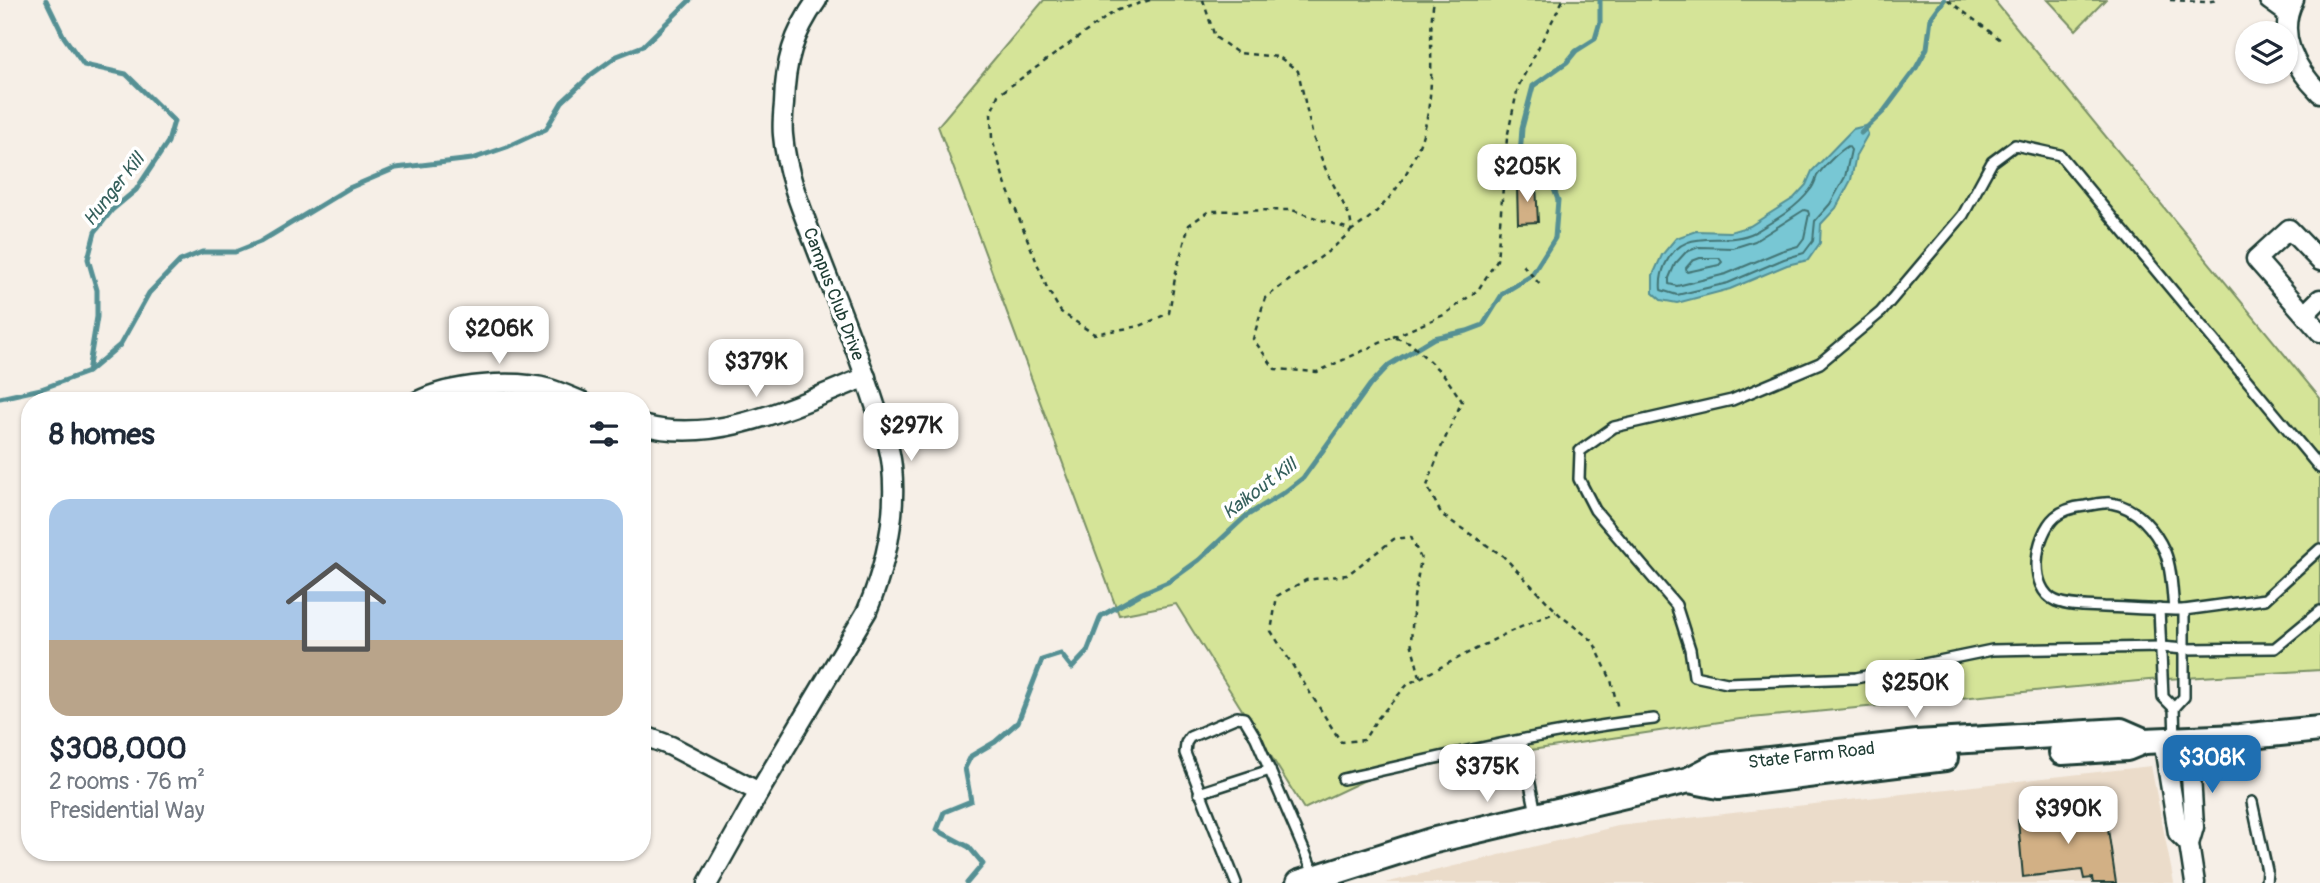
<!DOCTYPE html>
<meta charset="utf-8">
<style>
:root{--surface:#fff;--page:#f6f6f7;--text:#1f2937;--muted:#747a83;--accent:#1f6fb2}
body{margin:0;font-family:Pangolin,sans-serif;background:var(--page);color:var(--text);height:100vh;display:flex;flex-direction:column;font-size:26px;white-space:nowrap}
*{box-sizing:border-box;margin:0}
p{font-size:23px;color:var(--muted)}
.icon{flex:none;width:38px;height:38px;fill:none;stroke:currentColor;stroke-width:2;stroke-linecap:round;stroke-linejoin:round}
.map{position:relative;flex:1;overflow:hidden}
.details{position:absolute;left:21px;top:392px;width:630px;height:469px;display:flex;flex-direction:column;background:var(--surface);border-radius:28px;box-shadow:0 2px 5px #0004}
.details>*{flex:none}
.tools{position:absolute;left:2235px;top:21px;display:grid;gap:14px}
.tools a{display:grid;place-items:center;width:63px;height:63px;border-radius:50%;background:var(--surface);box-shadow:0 2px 5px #0004;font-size:35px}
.price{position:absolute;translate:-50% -60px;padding:0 16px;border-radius:14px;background:#fff;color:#222;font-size:23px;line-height:46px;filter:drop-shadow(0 2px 4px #0008)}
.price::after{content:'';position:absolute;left:50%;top:42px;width:21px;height:16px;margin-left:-10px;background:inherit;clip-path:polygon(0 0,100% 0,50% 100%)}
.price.selected{background:var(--accent);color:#fff}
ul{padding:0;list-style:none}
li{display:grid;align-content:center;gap:14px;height:371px;padding:0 28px}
li span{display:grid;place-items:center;height:217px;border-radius:21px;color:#555}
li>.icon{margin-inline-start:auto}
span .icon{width:126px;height:126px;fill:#fffc;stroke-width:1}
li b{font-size:30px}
h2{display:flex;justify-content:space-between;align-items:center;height:84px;padding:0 28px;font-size:30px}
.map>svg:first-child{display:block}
.built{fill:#ebdcca}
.green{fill:#d5e498;stroke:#7a9066;stroke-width:2}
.water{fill:#78c7d4;stroke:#549094;stroke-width:2}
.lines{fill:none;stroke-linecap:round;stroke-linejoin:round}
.shore{stroke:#437474;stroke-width:2}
.stream{stroke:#549094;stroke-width:5}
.building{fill:#d2b085;stroke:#1f3d34;stroke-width:2}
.service-casing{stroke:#1f3d34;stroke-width:14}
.minor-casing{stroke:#1f3d34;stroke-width:23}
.secondary-casing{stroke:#1f3d34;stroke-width:30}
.path{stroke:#1f3d34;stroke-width:2.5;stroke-dasharray:5 5;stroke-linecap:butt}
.service{stroke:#fff;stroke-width:9}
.minor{stroke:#fff;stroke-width:18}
.secondary{stroke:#fff;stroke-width:24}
.labels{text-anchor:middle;stroke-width:7;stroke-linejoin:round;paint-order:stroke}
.street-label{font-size:18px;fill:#1f3d34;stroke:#fff}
.water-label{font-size:19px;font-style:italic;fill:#35605c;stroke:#fff}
</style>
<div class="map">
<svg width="2320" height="883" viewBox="0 0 2320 883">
<rect width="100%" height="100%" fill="#f6efe7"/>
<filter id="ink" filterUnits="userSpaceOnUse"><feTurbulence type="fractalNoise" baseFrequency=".0143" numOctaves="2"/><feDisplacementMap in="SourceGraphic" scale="14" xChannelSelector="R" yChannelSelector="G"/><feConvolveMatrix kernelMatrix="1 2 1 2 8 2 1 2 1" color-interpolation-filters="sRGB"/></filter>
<g filter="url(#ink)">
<polygon class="built" points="2151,766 2174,883 1385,883 1618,826"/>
<g class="green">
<polygon points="1044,0 1994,0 2320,398 2320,670 2149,680 1740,719 1382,772 1304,809 1176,604 1119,615 938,126"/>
<polygon points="2048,0 2105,0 2076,30"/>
</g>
<polygon class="water" points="1865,126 1868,134 1856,155 1851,180 1836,208 1821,224 1820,243 1808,260 1787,265 1730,289 1677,303 1661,300 1653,293 1653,275 1662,255 1676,238 1696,231 1730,232 1750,226 1794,198 1806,185 1812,171 1853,129"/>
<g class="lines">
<g class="shore">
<path d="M1848,146L1851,150L1845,177L1830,204L1815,221L1813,241L1804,253L1784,259L1728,283L1677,295L1661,290C1660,280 1661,274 1665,265C1684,223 1722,249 1755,232C1774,221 1797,208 1810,190C1814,186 1815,181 1817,176C1824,166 1838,152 1848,146Z"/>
<polygon points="1804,210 1808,211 1809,214 1804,238 1798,246 1781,251 1726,274 1677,286 1669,284 1669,278 1675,264 1686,252 1699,247 1733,248 1755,241"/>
<polygon points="1700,258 1719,258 1722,262 1719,265 1687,272 1686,268 1692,261"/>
</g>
<g class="stream">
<polyline points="1861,133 1884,111 1916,68 1927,48 1931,18 1944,0"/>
<polyline points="88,372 120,345 149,293 180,261 202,252 235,252 260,242 349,188 396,168 472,159 507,147 546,129 562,102 592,74 617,56 643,46 690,0"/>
<polyline points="0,398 41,389 88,372 97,317 97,290 88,259 95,232 112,210 136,190 168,142 174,121 126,74 84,65 64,37 46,0"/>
<polyline points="967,883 983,864 969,847 937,830 944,812 971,801 965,768 971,756 995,742 1018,722 1042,660 1061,654 1072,668 1087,652 1101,616 1142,593 1170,581 1199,560 1246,516 1285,492 1303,478 1370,385 1389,365 1434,338 1467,331 1483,325 1503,293 1531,276 1555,238 1558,200 1551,181 1523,167 1520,156 1522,128 1533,86 1567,62 1576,51 1595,39 1600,22 1600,0"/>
</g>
</g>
<g class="building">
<polygon points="1536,185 1538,222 1518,223 1517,186"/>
<polygon points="2105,809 2116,883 2093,883 2092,878 2084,879 2082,870 2023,877 2018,820"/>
</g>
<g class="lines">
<defs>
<g id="service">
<polyline points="2320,468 2060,155 2015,145 1992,162 1963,215 1881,312 1820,363 1732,400 1614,427 1580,451 1579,479 1595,510 1676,605 1690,649 1694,676 1727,683 1856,678 1992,650 2161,647 2184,649 2275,648 2320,611"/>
<polyline points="2159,609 2163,697 2174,708 2175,740"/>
<path d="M2174,610C2172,592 2172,569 2165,552C2155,530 2137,507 2111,503C2103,502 2093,505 2085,506C2075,507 2063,510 2055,517C2035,535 2027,588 2056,601C2070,607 2089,606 2104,607C2131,608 2158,610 2184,610L2265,599L2320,549"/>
<polyline points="2174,708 2184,697 2184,610"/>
<polyline points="1521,740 1536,813"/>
<path d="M1343,779C1446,756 1549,730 1654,719"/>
<polyline points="1199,793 1270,770"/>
<polyline points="2252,802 2267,871 2266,883"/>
<polyline points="1236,883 1185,753 1186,743 1190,737 1237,717 1244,718 1256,738 1315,876"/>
</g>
<g id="minor">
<polyline points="2269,0 2287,13"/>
<path d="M2294,0C2276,34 2295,68 2320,93"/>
<polyline points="2320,261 2289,229 2256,259 2320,332"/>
<polyline points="2305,314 2320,299"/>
<path d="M418,401C451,384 514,379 550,389C560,392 571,397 581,401"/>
<path d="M642,425C718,446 797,404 866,377"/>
<polyline points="642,735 671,746 759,792"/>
<polyline points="2163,740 2178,833 2189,844"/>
<polyline points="2189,740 2194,827 2189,844 2195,883"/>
<path d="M708,883L759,792L867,611C886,565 897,517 892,467C890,446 882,425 875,405C858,352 836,299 816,247C802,211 786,173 783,135C782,125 783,114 784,104C785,62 793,34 817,0"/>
</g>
<g id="secondary">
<polyline points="2062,752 2127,748 2144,741 2239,737 2320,729"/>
<polyline points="1689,780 1719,786 1945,758"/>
<path id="s1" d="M1299,883L1431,841L1689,780L1716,766L1917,743L2121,731L2144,741"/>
</g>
</defs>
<use href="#service" class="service-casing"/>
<use href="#minor" class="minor-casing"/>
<use href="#secondary" class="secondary-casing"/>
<g class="path">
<path d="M1150,0L1115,11L998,95L991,113L992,139L1005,183L1047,288L1061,312L1094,334L1140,326L1169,313L1176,272L1189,225L1209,211L1292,210L1352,230C1395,205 1424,152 1429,104C1434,69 1428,34 1434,0"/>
<polyline points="1203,0 1215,37 1238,53 1279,57 1298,71 1313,137 1326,170 1350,217 1352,230 1333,248 1265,298 1253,339 1275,369 1317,372 1393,337 1409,342 1444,375 1462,401 1440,450 1427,486 1442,515 1503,556 1561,616 1593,641 1611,680 1618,709"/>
<polyline points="1948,0 2001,40"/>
<polyline points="2170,0 2205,2 2218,0"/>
<polyline points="1523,265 1541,286"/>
<polyline points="1393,337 1444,315 1478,290 1497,260 1507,138 1518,87 1563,0"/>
<polyline points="1420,677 1411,642 1414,597 1421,559 1411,537 1394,539 1347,575 1306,580 1277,596 1271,631 1341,742 1364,740 1377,719 1408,684 1507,633 1556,612"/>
</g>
<use href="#service" class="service"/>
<use href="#minor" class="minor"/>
<use href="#secondary" class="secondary"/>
</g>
</g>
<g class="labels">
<g class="street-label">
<text transform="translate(834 294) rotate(69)" y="6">Campus Club Drive</text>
<text dy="6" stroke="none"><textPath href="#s1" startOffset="530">State Farm Road</textPath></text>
</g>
<g class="water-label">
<text transform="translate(113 189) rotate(-52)" y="7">Hunger Kill</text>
<text transform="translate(1259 488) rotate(-37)" y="7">Kaikout Kill</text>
</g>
</g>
</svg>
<div class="tools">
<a><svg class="icon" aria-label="layers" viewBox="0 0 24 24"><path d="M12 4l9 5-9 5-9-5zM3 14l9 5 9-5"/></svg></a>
</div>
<b class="price" style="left:1527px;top:204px">$205K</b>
<b class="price" style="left:499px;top:366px">$206K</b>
<b class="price" style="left:756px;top:399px">$379K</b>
<b class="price" style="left:911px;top:463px">$297K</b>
<b class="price" style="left:1915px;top:720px">$250K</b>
<b class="price selected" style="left:2212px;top:795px">$308K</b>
<b class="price" style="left:1487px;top:804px">$375K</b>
<b class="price" style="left:2068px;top:846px">$390K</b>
<section class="details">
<h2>8 homes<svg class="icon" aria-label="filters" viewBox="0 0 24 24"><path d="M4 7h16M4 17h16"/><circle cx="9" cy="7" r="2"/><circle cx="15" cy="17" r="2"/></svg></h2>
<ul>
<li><span style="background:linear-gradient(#a9c7e8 65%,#b9a48a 0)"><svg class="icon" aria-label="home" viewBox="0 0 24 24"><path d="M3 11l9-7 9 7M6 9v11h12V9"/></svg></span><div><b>$308,000</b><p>2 rooms · 76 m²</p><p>Presidential Way</p></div></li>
</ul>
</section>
</div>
